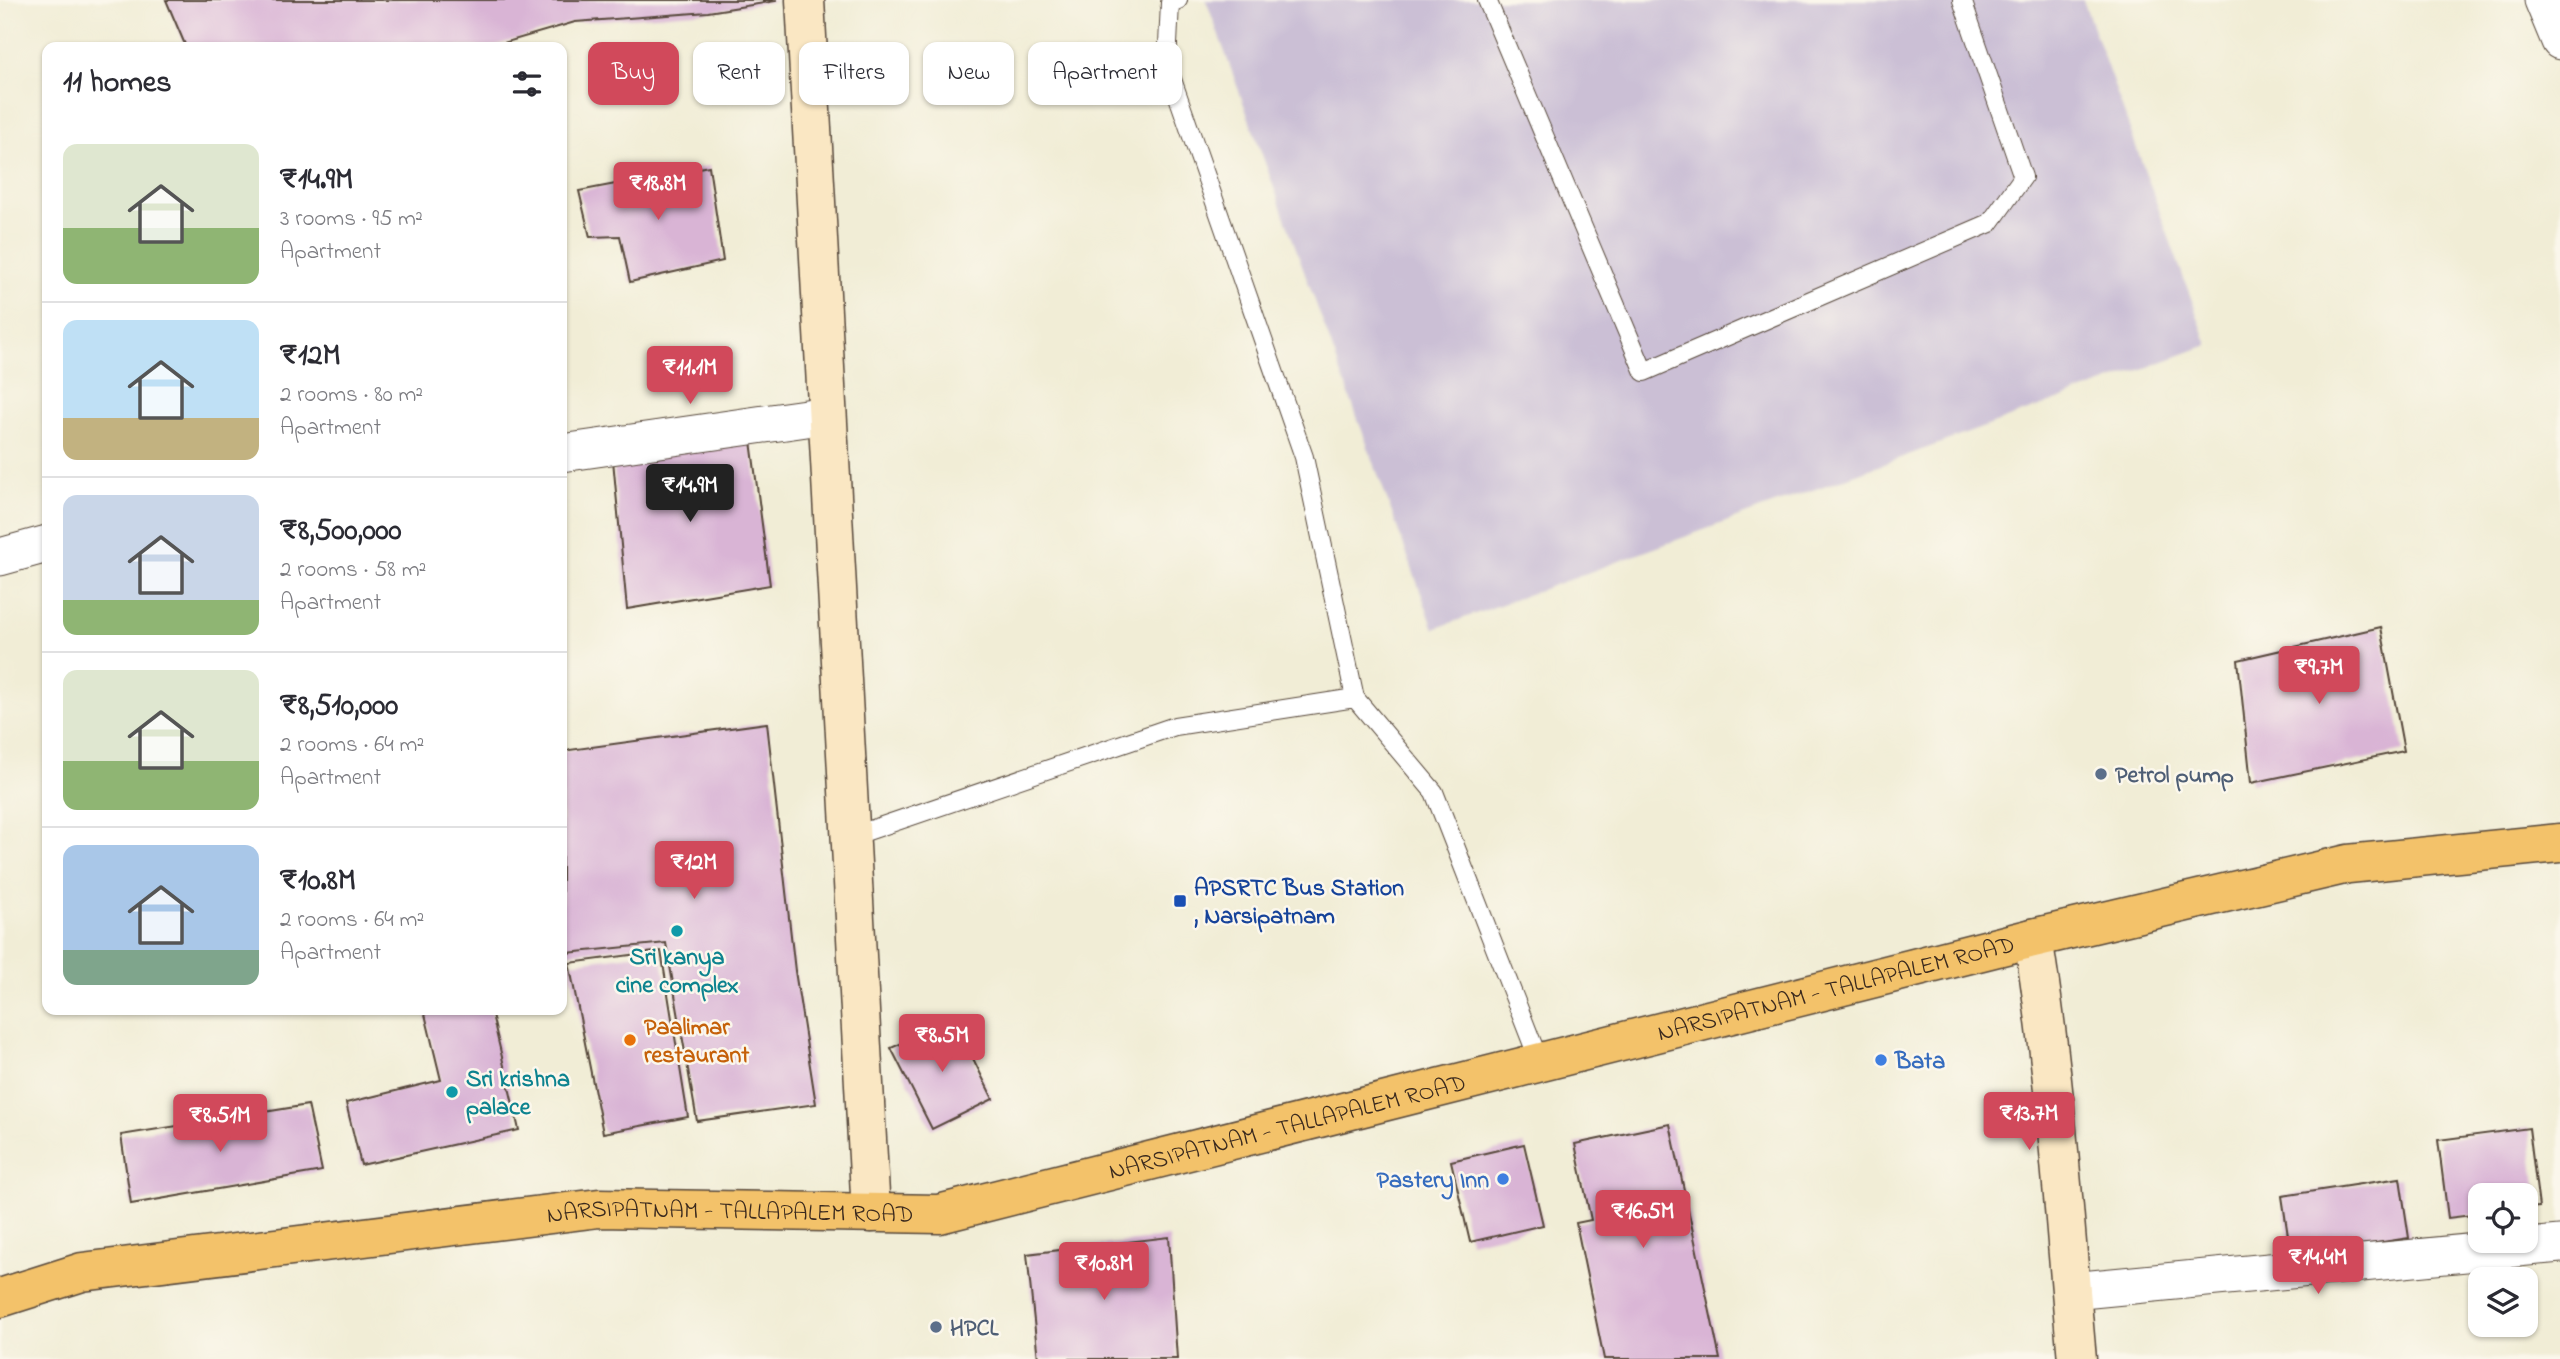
<!DOCTYPE html>
<meta charset="utf-8">
<style>
:root{--surface:#fff;--page:#f7f7f7;--text:#2b2b33;--muted:#7c7c81;--line:#e1e1e2;--accent:#d1495b}
body{margin:0;font-family:"Indie Flower",sans-serif;background:var(--page);color:var(--text);height:100vh;display:flex;flex-direction:column;font-size:26px;white-space:nowrap}
*{box-sizing:border-box;margin:0}
p{font-size:23px;color:var(--muted)}
.icon{flex:none;width:38px;height:38px;fill:none;stroke:currentColor;stroke-width:2;stroke-linecap:round;stroke-linejoin:round}
.map{position:relative;flex:1;overflow:hidden}
.side{position:absolute;left:42px;top:42px;width:525px;height:973px;display:flex;flex-direction:column;background:var(--surface);border-radius:14px;box-shadow:0 2px 5px #0004}
.side>*{flex:none}
.guide{position:absolute;left:588px;top:42px;width:665px;height:63px;display:flex;gap:14px}
.controls{position:absolute;left:2468px;top:1183px;display:grid;gap:14px}
.controls a{display:grid;place-items:center;width:70px;height:70px;border-radius:14px;background:var(--surface);box-shadow:0 2px 5px #0004;font-size:35px}
.price{position:absolute;translate:-50% -60px;padding:0 16px;border-radius:7px;background:var(--accent);color:#fff;font-size:23px;line-height:46px;filter:drop-shadow(0 2px 4px #0008)}
.price::after{content:'';position:absolute;left:50%;top:42px;width:21px;height:16px;margin-left:-10px;background:inherit;clip-path:polygon(0 0,100% 0,50% 100%)}
.price.active{background:#222;color:#fff}
ul{padding:0;list-style:none}
li{display:flex;align-items:center;gap:21px;height:175px;padding:0 21px}
li+li{border-top:2px solid var(--line)}
li span{display:grid;place-items:center;flex:none;width:196px;height:140px;border-radius:14px;color:#555}
li>.icon{margin-inline-start:auto}
span .icon{width:84px;height:84px;fill:#fffc;stroke-width:1}
li b{font-size:30px}
h2{display:flex;justify-content:space-between;align-items:center;height:84px;padding:0 21px;font-size:30px}
.pill{padding:0 24px;border-radius:14px;background:var(--surface);box-shadow:0 2px 5px #0004;font-size:24px;line-height:63px}
.pill.active{background:var(--accent);color:#fff}
.map>svg:first-child{display:block}
.industrial{fill:#cbbfd5}
.building{fill:#d9b4d5}
.lines{fill:none;stroke-linecap:round;stroke-linejoin:round}
.service-casing{stroke:#56473a;stroke-width:20}
.minor-casing{stroke:#56473a;stroke-width:39}
.secondary-casing{stroke:#56473a;stroke-width:41}
.primary-casing{stroke:#56473a;stroke-width:41}
.service{stroke:#fff;stroke-width:18}
.minor{stroke:#fff;stroke-width:37}
.secondary{stroke:#fae7c3;stroke-width:38}
.primary{stroke:#f3c26a;stroke-width:38}
.service-dot{fill:#5c6f8a;stroke:#fbf7ec;stroke-width:2.5}
.transit-dot{fill:#1a4fb4;stroke:#fbf7ec;stroke-width:2.5}
.culture-dot{fill:#0f9aa8;stroke:#fbf7ec;stroke-width:2.5}
.food-dot{fill:#e8710a;stroke:#fbf7ec;stroke-width:2.5}
.shop-dot{fill:#3f7fe0;stroke:#fbf7ec;stroke-width:2.5}
.labels{text-anchor:middle;stroke-width:5;stroke-linejoin:round;paint-order:stroke}
.service-label{font-size:24px;font-weight:bold;fill:#4e5e75;stroke:#fbf7ec;text-anchor:start}
.transit-label{font-size:24px;font-weight:bold;fill:#164399;stroke:#fbf7ec;text-anchor:start}
.culture-label{font-size:24px;font-weight:bold;fill:#0d838f;stroke:#fbf7ec}
.street-label{font-size:24px;fill:#3b2a1e;stroke:#fbf7ec}
.food-label{font-size:24px;font-weight:bold;fill:#c56008;stroke:#fbf7ec;text-anchor:start}
.shop-label{font-size:24px;font-weight:bold;fill:#366cbe;stroke:#fbf7ec;text-anchor:start}
</style>
<div class="map">
<svg width="2560" height="1359" viewBox="0 0 2560 1359">
<rect width="100%" height="100%" fill="#fbf7ec"/>
<filter id="ink" filterUnits="userSpaceOnUse"><feTurbulence type="fractalNoise" baseFrequency=".0143" numOctaves="2"/><feDisplacementMap in="SourceGraphic" scale="14" xChannelSelector="R" yChannelSelector="G"/><feConvolveMatrix kernelMatrix="1 2 1 2 8 2 1 2 1" color-interpolation-filters="sRGB"/></filter>
<filter id="wash" filterUnits="userSpaceOnUse"><feTurbulence type="fractalNoise" baseFrequency=".00686" numOctaves="4" result="noise"/><feDisplacementMap in="SourceGraphic" scale="28" xChannelSelector="R" yChannelSelector="G"/><feGaussianBlur stdDeviation="1.57" result="paint"/><feColorMatrix in="noise" values="0 0 0 0 0 0 0 0 0 0 0 0 0 0 0 0 0 1.4 0 .05"/><feComposite in="paint" operator="in"/></filter>
<g filter="url(#wash)">
<rect width="100%" height="100%" fill="#f1edd6"/>
<polygon class="industrial" points="1206,0 2083,0 2208,345 1434,629"/>
<g id="blocks">
<g class="building">
<polygon points="166,0 776,0 776,1 708,12 575,22 490,47 186,47"/>
<polygon points="709,166 723,261 630,282 620,236 590,237 579,191"/>
<polygon points="751,441 770,585 627,609 613,460"/>
<polygon points="2381,627 2404,751 2251,783 2238,660"/>
<polygon points="767,723 795,971 816,1104 697,1121 666,943 567,953 562,919 562,751"/>
<polygon points="661,951 688,1117 603,1133 569,963"/>
<polygon points="424,1010 491,1010 519,1130 361,1165 346,1103 441,1080"/>
<polygon points="954,1020 993,1099 932,1129 891,1048"/>
<polygon points="308,1105 322,1171 131,1204 121,1135"/>
<polygon points="1670,1124 1720,1359 1604,1359 1576,1223 1591,1220 1575,1144"/>
<polygon points="2529,1128 2539,1207 2525,1208 2525,1195 2480,1195 2480,1214 2448,1218 2438,1140"/>
<polygon points="1524,1144 1543,1225 1470,1242 1451,1161"/>
<polygon points="2400,1178 2409,1238 2291,1256 2282,1196"/>
<polygon points="1169,1237 1177,1359 1038,1359 1027,1254"/>
</g>
</g>
</g>
<g filter="url(#ink)">
<use href="#blocks" fill-opacity="0" stroke="#56473a" stroke-width="2"/>
<g class="lines">
<defs>
<g id="service">
<polyline points="1178,0 1170,3 1167,65 1304,457 1355,698"/>
<polyline points="1487,0 1644,372 1990,223 2023,177 1962,0"/>
<polyline points="850,837 1175,726 1355,698 1434,792 1540,1063"/>
</g>
<g id="minor">
<polyline points="2543,0 2560,41"/>
<polyline points="562,453 827,415"/>
<polyline points="0,557 47,544"/>
<polyline points="2071,1291 2560,1244"/>
</g>
<g id="secondary">
<polyline points="805,0 871,1213"/>
<path d="M2033,938C2056,1077 2064,1219 2077,1359"/>
</g>
<g id="primary">
<path id="s1" d="M0,1298L82,1272L599,1208L939,1214L2033,938L2348,864L2560,843"/>
</g>
</defs>
<use href="#service" class="service-casing"/>
<use href="#minor" class="minor-casing"/>
<use href="#secondary" class="secondary-casing"/>
<use href="#primary" class="primary-casing"/>
<use href="#service" class="service"/>
<use href="#minor" class="minor"/>
<use href="#secondary" class="secondary"/>
<use href="#primary" class="primary"/>
</g>
</g>
<g class="service-dot">
<circle cx="2101" cy="774" r="7"/>
<circle cx="936" cy="1327" r="7"/>
</g>
<rect class="transit-dot" x="1173" y="894" width="14" height="14" rx="3.5"/>
<g class="culture-dot">
<circle cx="677" cy="931" r="7"/>
<circle cx="452" cy="1092" r="7"/>
</g>
<circle class="food-dot" cx="630" cy="1040" r="7"/>
<g class="shop-dot">
<circle cx="1881" cy="1060" r="7"/>
<circle cx="1503" cy="1179" r="7"/>
</g>
<g class="labels">
<g class="service-label">
<text x="2115" y="782">Petrol pump</text>
<text x="950" y="1335">HPCL</text>
</g>
<g class="transit-label">
<text x="1194" y="895">APSRTC Bus Station<tspan x="1194" dy="28">, Narsipatnam</tspan></text>
</g>
<g class="culture-label">
<text x="677" y="964">Sri kanya<tspan x="677" dy="28">cine complex</tspan></text>
<text x="466" y="1086" text-anchor="start">Sri krishna<tspan x="466" dy="28">palace</tspan></text>
</g>
<g class="street-label">
<text dy="8" stroke="none"><textPath href="#s1" startOffset="1872">NARSIPATNAM - TALLAPALEM ROAD</textPath></text>
<text dy="8" stroke="none"><textPath href="#s1" startOffset="1306">NARSIPATNAM - TALLAPALEM ROAD</textPath></text>
<text dy="8" stroke="none"><textPath href="#s1" startOffset="738">NARSIPATNAM - TALLAPALEM ROAD</textPath></text>
</g>
<g class="food-label">
<text x="644" y="1034">Paalimar<tspan x="644" dy="28">restaurant</tspan></text>
</g>
<g class="shop-label">
<text x="1895" y="1068">Bata</text>
<text x="1489" y="1187" text-anchor="end">Pastery Inn</text>
</g>
</g>
</svg>
<div class="controls">
<a><svg class="icon" aria-label="locate" viewBox="0 0 24 24"><circle cx="12" cy="12" r="6"/><path d="M12 2v4M12 18v4M2 12h4M18 12h4"/></svg></a>
<a><svg class="icon" aria-label="layers" viewBox="0 0 24 24"><path d="M12 4l9 5-9 5-9-5zM3 14l9 5 9-5"/></svg></a>
</div>
<b class="price" style="left:658px;top:222px">₹18.8M</b>
<b class="price" style="left:690px;top:406px">₹11.1M</b>
<b class="price active" style="left:690px;top:524px">₹14.9M</b>
<b class="price" style="left:2319px;top:706px">₹9.7M</b>
<b class="price" style="left:694px;top:901px">₹12M</b>
<b class="price" style="left:942px;top:1074px">₹8.5M</b>
<b class="price" style="left:2029px;top:1152px">₹13.7M</b>
<b class="price" style="left:220px;top:1154px">₹8.51M</b>
<b class="price" style="left:1643px;top:1250px">₹16.5M</b>
<b class="price" style="left:2318px;top:1296px">₹14.4M</b>
<b class="price" style="left:1104px;top:1302px">₹10.8M</b>
<div class="guide">
<a class="pill active">Buy</a>
<a class="pill">Rent</a>
<a class="pill">Filters</a>
<a class="pill">New</a>
<a class="pill">Apartment</a>
</div>
<section class="side">
<h2>11 homes<svg class="icon" aria-label="filters" viewBox="0 0 24 24"><path d="M4 7h16M4 17h16"/><circle cx="9" cy="7" r="2"/><circle cx="15" cy="17" r="2"/></svg></h2>
<ul>
<li><span style="background:linear-gradient(#dfe7d0 60%,#8fb573 0)"><svg class="icon" aria-label="home" viewBox="0 0 24 24"><path d="M3 11l9-7 9 7M6 9v11h12V9"/></svg></span><div><b>₹14.9M</b><p>3 rooms · 95 m²</p><p>Apartment</p></div></li>
<li><span style="background:linear-gradient(#bfe0f5 70%,#c2b280 0)"><svg class="icon" aria-label="home" viewBox="0 0 24 24"><path d="M3 11l9-7 9 7M6 9v11h12V9"/></svg></span><div><b>₹12M</b><p>2 rooms · 80 m²</p><p>Apartment</p></div></li>
<li><span style="background:linear-gradient(#c9d6e8 75%,#8fb573 0)"><svg class="icon" aria-label="home" viewBox="0 0 24 24"><path d="M3 11l9-7 9 7M6 9v11h12V9"/></svg></span><div><b>₹8,500,000</b><p>2 rooms · 58 m²</p><p>Apartment</p></div></li>
<li><span style="background:linear-gradient(#dfe7d0 65%,#8fb573 0)"><svg class="icon" aria-label="home" viewBox="0 0 24 24"><path d="M3 11l9-7 9 7M6 9v11h12V9"/></svg></span><div><b>₹8,510,000</b><p>2 rooms · 64 m²</p><p>Apartment</p></div></li>
<li><span style="background:linear-gradient(#a9c7e8 75%,#7fa58c 0)"><svg class="icon" aria-label="home" viewBox="0 0 24 24"><path d="M3 11l9-7 9 7M6 9v11h12V9"/></svg></span><div><b>₹10.8M</b><p>2 rooms · 64 m²</p><p>Apartment</p></div></li>
</ul>
</section>
</div>
